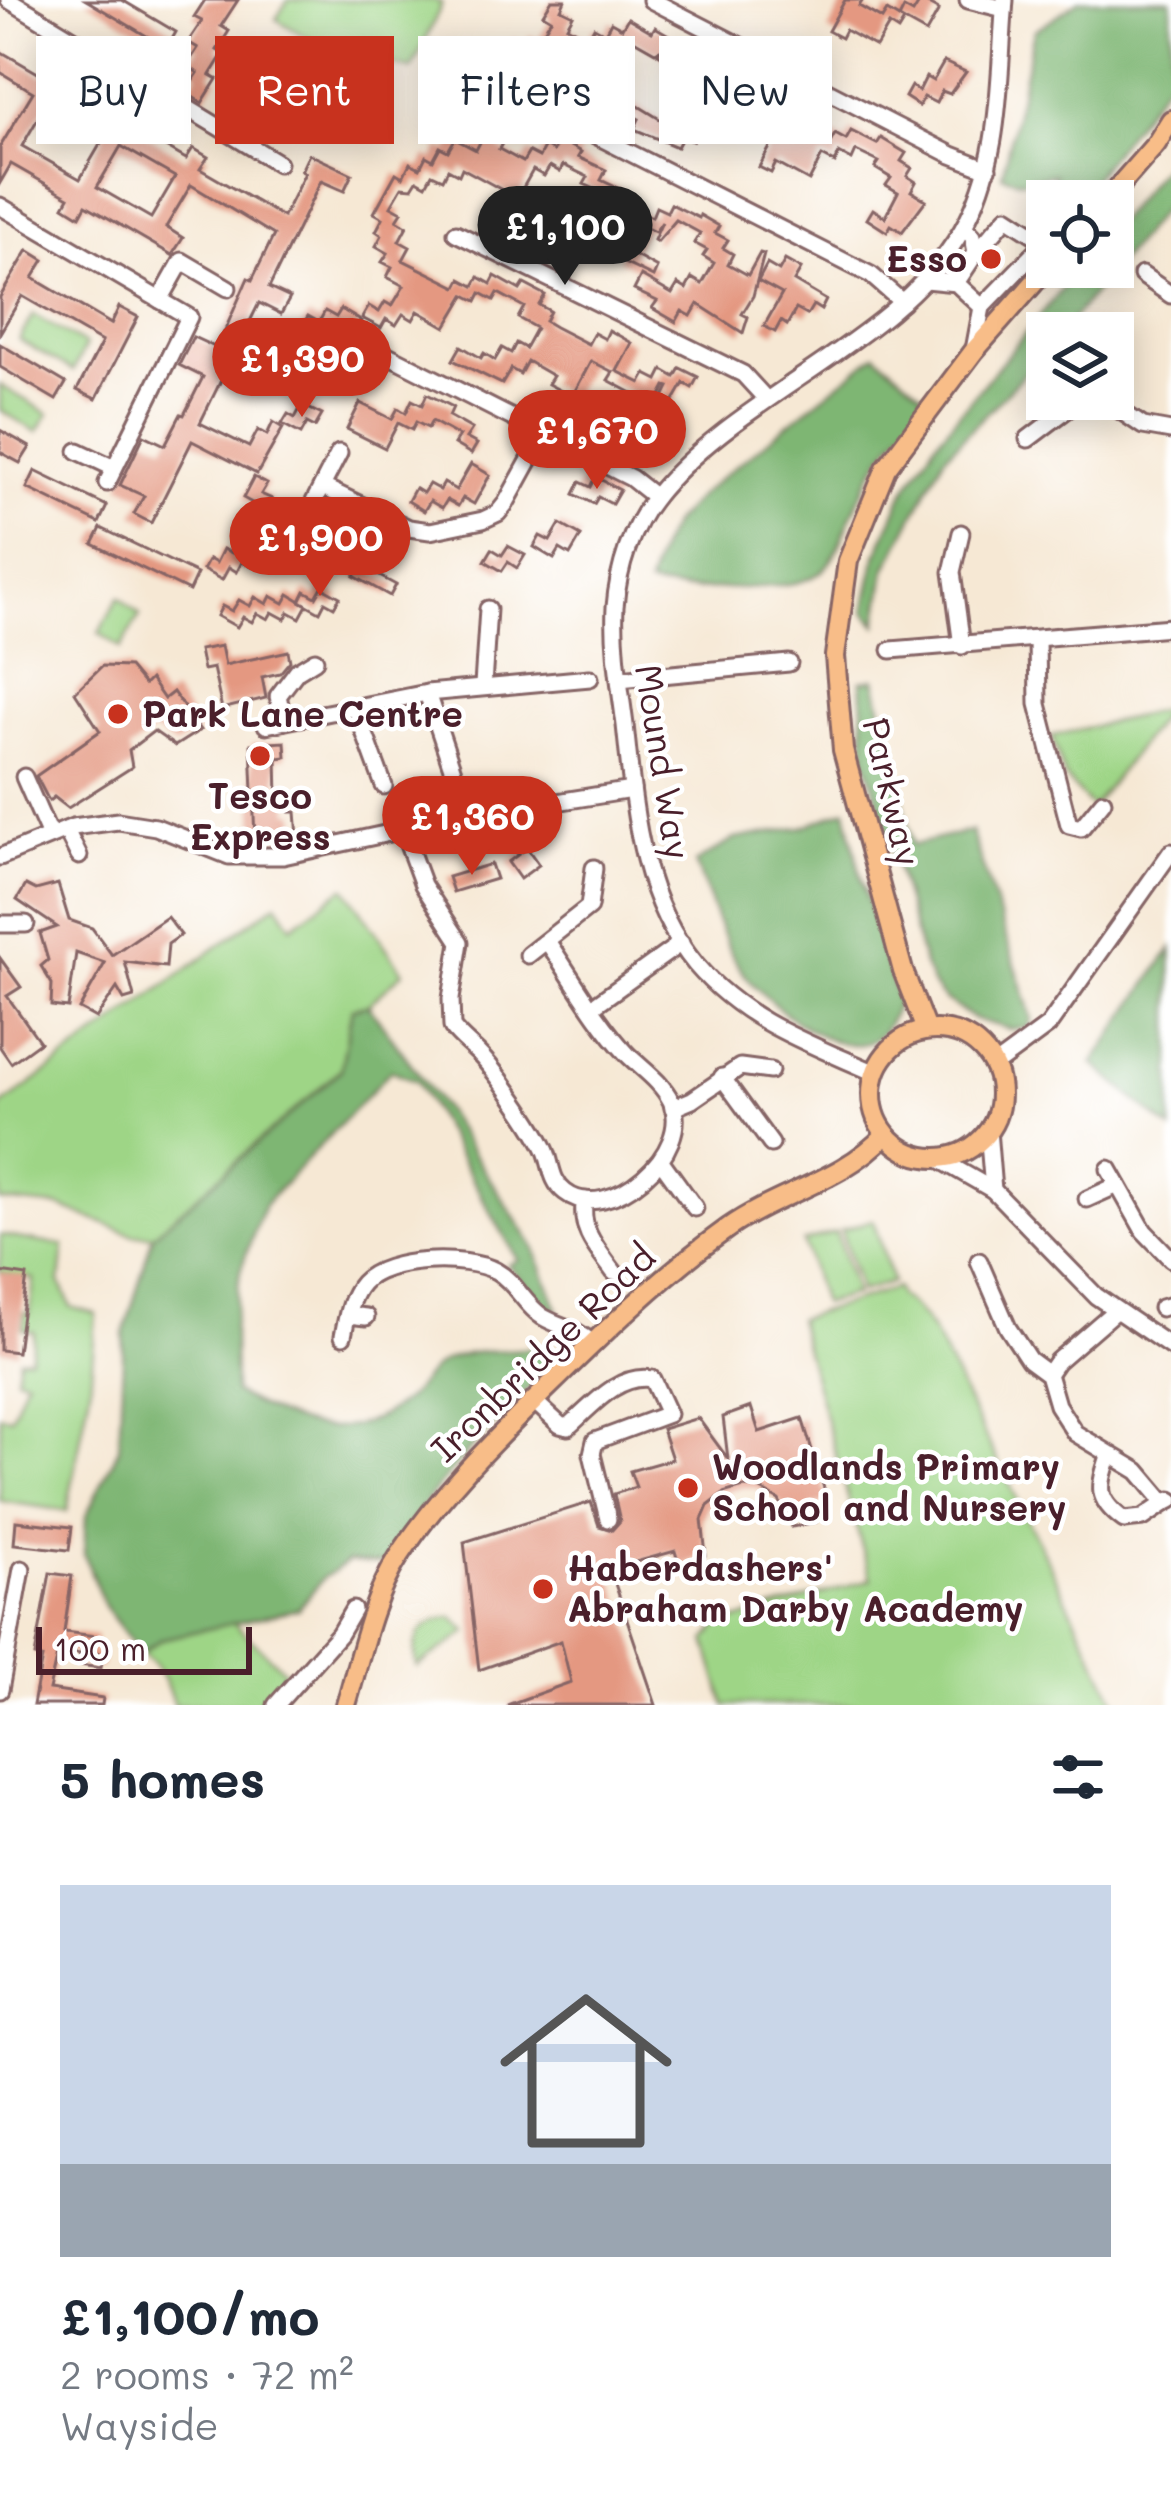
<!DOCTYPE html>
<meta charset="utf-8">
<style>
:root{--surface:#fff;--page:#f6f6f7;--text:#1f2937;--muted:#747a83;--line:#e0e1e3;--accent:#c8321e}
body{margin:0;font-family:Mali,sans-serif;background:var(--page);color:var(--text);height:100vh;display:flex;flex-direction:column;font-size:45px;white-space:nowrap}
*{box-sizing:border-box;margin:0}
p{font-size:39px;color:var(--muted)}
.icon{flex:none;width:66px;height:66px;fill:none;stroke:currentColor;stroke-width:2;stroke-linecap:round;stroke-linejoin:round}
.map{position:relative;height:1705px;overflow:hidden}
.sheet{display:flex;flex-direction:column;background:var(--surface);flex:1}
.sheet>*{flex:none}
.banner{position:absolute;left:36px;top:36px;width:1101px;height:108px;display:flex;gap:24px}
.tools{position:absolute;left:1026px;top:180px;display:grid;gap:24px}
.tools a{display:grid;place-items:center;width:108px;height:108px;border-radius:0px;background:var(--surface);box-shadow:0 6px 30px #0003;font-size:60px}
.scale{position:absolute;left:36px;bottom:30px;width:216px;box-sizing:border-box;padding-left:12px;border:6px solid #4a1f2b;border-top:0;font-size:33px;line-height:42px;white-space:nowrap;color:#4a1f2b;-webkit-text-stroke:9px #fff;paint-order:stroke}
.price{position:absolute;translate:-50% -102px;padding:0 27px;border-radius:42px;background:var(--accent);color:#fff;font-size:39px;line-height:78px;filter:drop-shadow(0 3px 6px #0008)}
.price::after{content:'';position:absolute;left:50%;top:72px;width:36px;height:27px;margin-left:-18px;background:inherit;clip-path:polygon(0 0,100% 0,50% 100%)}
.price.selected{background:#222;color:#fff}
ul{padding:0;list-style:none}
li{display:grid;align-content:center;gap:24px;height:636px;padding:0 60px}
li+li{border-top:3px solid var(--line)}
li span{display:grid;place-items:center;height:372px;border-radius:0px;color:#555}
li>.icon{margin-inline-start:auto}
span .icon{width:216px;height:216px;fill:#fffc;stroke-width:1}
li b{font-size:51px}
h2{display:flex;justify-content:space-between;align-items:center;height:144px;padding:0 60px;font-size:51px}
.tag{padding:0 42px;border-radius:0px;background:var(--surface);box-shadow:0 6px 30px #0003;font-size:42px;line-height:108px}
.tag.selected{background:var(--accent);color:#fff}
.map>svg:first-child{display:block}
.green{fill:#9ed586;stroke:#747a58;stroke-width:3}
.forest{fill:#7eb673;stroke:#646a4f;stroke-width:3}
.building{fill:#e49881;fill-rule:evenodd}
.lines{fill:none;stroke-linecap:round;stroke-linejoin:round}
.minor-casing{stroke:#866566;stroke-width:21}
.major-casing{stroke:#866566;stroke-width:24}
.minor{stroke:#fff;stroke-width:15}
.major{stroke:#f8bd88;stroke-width:18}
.poi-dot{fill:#c8321e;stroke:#fff;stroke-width:4.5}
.labels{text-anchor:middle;stroke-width:9;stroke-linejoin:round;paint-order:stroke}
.poi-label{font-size:36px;font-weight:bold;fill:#4a1f2b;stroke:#fff;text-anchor:start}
.street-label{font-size:36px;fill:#4a1f2b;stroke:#fff}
</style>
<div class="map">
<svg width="1171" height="1705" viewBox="0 0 1171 1705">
<rect width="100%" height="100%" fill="#fff"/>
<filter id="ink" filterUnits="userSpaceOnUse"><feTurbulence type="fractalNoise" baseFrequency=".00833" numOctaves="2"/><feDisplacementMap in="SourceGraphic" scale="24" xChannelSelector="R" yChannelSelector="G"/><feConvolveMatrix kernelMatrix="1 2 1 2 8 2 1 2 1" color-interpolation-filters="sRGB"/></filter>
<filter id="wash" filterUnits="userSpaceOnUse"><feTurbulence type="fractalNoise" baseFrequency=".004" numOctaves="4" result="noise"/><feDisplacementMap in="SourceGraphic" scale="48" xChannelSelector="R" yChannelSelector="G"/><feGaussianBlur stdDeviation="2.7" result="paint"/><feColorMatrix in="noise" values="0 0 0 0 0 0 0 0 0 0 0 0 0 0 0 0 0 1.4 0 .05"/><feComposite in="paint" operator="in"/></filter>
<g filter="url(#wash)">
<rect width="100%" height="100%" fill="#f6e8d4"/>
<g class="green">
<polygon points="288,0 434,0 442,4 412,69 337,55 276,19"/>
<polygon points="33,315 86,345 73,371 19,340"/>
<polygon points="0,385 49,414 37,432 0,410"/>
<polygon points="119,597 140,615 121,648 99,633"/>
<polygon points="1167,709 1092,808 1064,776 1052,736"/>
<polygon points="345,887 403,972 368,1005 352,1008 341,1069 153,1235 134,1235 60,1207 0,1201 0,1107 277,903 292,926"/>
<polygon points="873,1220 892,1282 860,1292 841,1230"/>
<polygon points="836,1232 855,1294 822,1304 803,1242"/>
<polygon points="0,1235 64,1246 60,1282 71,1307 96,1314 90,1389 67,1511 0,1501 0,1415 11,1417 26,1379 16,1376 19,1358 30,1357 34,1332 23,1329 25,1313 30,1313 34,1279 0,1272"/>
<path d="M896,1288L899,1297C933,1316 951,1371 969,1405C1021,1504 1069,1605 1118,1705H725L706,1641L717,1626L871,1579L797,1319Z"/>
<path d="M453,1617L468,1632L417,1667C410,1636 422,1621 453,1617Z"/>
<path d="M233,1622L286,1672L256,1705H174C167,1685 160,1664 141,1654L161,1639Z"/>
</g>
<g class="forest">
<polygon points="1080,0 1171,0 1171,75 1076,201 1055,201 1054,174 1021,181 1002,175 1034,31"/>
<polygon points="1171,156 1171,199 1061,333 1047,333 1047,350 944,457 886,570 877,625 865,611 876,558 903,494 935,443 1080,267 1113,267 1113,227"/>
<path d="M876,354L929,399C905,427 879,456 863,490C825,571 841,584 741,588C709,589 679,593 648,585L660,547L674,522L702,493Z"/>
<polygon points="875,679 913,845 971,831 1028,1004 1032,1020 1028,1028 1009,1029 974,1019 944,999 933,986 924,966 866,758 861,681"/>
<path d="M846,809L862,882L898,1001C893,1014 886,1033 873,1040C833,1063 752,992 734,959C720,934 707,891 695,863L735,839L803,827Z"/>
<polygon points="1171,949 1171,1130 1093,1064"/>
<path d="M368,1005L444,1109L533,1245L558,1309L548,1310L508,1265L518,1260L417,1082L391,1070L264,1205L240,1271L233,1330L234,1393C297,1425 342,1449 405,1400C420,1388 426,1370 444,1361C470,1349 509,1351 537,1348L549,1368C487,1430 429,1487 385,1564L348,1562L323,1578L298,1609L161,1639L141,1654L104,1606L84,1554L86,1516L119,1448L124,1334L153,1235L341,1070L352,1008Z"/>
</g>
<g id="blocks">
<g class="building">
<polygon points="86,0 122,0 176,32 167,48"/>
<polygon points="205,0 238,0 221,26 229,31 217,50 223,54 210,75 217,79 202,103 185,92 198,73 187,65 198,48 188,42 202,21 194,17"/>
<polygon points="552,0 565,0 561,9 573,15 567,26 588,38 594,27 605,33 611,22 622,28 628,18 652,32 655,27 674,38 669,47 682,54 678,61 689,68 682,79 663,68 668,60 658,54 660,50 655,52 632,39 621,58 600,46 585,72 588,67 612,80 618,68 632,76 599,111 582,101 587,92 577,86 583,76 573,70 580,58 551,41 541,59 533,54 527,65 514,57 509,64 493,55 501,42 508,47 513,38 525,44 530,35 538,40 551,19 543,14"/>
<polygon points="845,0 863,0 859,6 882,19 887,11 904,21 898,31 889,25 876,47 845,30 841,38 828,31"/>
<polygon points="921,0 939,10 926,33 899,18 904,8 913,13"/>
<path d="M0,51L43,76L50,63L65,72L22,146L80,179L105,136L67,114L77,95L186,159L193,148L208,157L200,169L283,217L305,173L301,171L309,154L352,174L344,191L321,181L269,288L290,298L281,314L259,303L200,423L249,447L258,430L267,435L273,422L283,428L257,474L192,441L151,523L134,514L144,496L120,485L144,435L165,445L181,414L184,415L203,377L179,365L193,337L217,348L248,278L252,280L274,235L191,185L166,227L183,238L172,255L86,205L80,216L64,206L69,197L11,164L0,183V147L33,92L0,72ZM121,146L175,177L151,218L97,187Z"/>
<polygon points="474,51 496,63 489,75 476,68 472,75 457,67 451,78 438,71 444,60 451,63 458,52 470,59"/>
<polygon points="944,62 966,72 950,94 942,91 936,103 924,97 919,106 905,97 911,86 919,91 926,77 933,81"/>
<polygon points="742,75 792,97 787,107 799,112 794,122 830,143 835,134 846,140 851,131 877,144 881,138 906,153 901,161 912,168 907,176 916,182 911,191 926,200 902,232 891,225 887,232 867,219 873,209 885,217 898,192 886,185 891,178 875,168 879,162 856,151 852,160 839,153 835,163 822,156 809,181 776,163 771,173 759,167 775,138 766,133 772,123 762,118 767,107 734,90"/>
<polygon points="710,78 729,88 715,114 721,117 711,137 699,130 693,141 683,136 677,147 634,129 639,119 626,112 632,102 676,129 682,118 694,125 705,105 687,95 694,83 704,89"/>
<path d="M486,131L504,140L499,149L523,162L529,152L539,157L545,146L553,151L559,140L581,152L578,157L606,170L601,180L622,190L619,201L652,217L656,207L667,212L671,204L699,218L700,215L719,226L715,233L728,240L723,248L733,254L728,264L748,275L760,253L764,254L753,296L742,314L748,317L743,333L698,304L691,316L682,311L676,322L652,308L657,301L634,290L641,276L672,294L678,284L686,289L692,278L702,284L714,263L703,256L707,250L694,243L700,233L676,220L657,242L654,240L662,222L655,232L646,228L632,254L657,268L653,277L618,260L622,252L590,231L602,207L591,201L597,190L584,184L588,177L563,165L560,172L550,166L544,176L533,170L520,193L532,200L528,208L541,215L536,224L568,241L561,254L536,241L532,247L513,237L518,226L507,220L514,207L501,201L506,192L462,168L459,175L448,169L443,179L432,174L426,185L417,180L412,188L402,187L391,206L402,212L397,220L407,226L399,241L410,247L403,260L457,287L461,279L474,286L479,277L491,284L495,276L520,290L524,284L545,295L539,305L550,311L545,321L555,327L588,344L594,333L605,339L609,330L632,343L617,371L641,383L646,374L658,380L663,370L675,377L680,368L698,377L692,388L684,383L672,404L663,399L669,387L666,386L656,405L677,417L672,427L659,419L654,427L646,422L639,435L629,429L623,438L612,432L605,444L565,421L570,412L559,405L565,393L548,384L553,376L527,361L520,374L511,369L502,384L453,360L461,346L481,358L484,353L495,360L502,348L511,353L516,343L525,348L536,328L518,318L524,307L498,293L494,300L481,293L477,301L465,295L446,327L418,311L413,320L403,314L396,325L386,319L381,328L362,318L369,306L379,312L385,302L392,306L404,286L387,277L392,267L382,262L388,253L376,246L382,235L376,231L383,218L374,213L396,173L403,177L410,163L420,168L426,156L433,160L440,147L448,151L455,139L476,150ZM591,361L613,372L608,380L636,395L621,421L610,415L606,421L585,409L590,399L575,391Z"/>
<polygon points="28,250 44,260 33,278 111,324 119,307 138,317 96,399 77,390 102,342 22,296 0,333 0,297"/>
<polygon points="785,260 801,269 794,281 826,300 821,310 813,305 807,315 796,309 787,325 781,321 775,332 764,326 782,294 758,281 767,264 779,271"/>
<polygon points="341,309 361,321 354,333 344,327 339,335 326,327 319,339 300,328 308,316 319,322 325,311 336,317"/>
<polygon points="0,344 66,383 56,400 0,367"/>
<polygon points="427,394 453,407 449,416 472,429 466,438 477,444 471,454 454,444 459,436 432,421 428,428 416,422 412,430 398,423 385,448 347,429 360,403 392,419 398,408 406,413 412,400 422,405"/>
<polygon points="302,405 322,415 315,427 307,423 301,434 282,424 288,414 295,418"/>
<polygon points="0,430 30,447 20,463 0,452"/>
<polygon points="471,464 490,475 474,504 463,498 458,506 447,500 442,508 430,501 424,511 408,501 415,488 423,493 429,484 440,490 444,483 456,490"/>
<polygon points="35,471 107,506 99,523 27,488"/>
<polygon points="254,477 267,484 261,494 272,499 265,511 275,515 252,567 242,562 237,572 229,567 222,580 203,570 209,559 216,563 223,549 232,553 237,544 240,545 254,519 248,516 254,504 243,498"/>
<polygon points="596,477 620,490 612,504 598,497 594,504 574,494 580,482 591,487"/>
<polygon points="338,515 360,527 353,538 365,545 358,557 336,544 340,537 329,530"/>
<polygon points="560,524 581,536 570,555 560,549 554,559 534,547 540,536 550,541"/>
<polygon points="101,528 197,574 189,591 93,544"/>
<polygon points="508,546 525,555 517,568 508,562 502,571 485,561 492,549 502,555"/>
<polygon points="361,566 396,585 390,596 354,576"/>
<polygon points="322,587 340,597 334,607 325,602 320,612 300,601 305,591 316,597"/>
<polygon points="289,594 307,605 300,618 289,612 285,619 272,612 268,619 257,613 252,622 243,617 237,627 217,616 222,606 232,611 239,600 250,606 255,597 267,604 271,596 284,603"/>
<polygon points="221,646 225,665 288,651 290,661 280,673 262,677 266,698 222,709 213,668 203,670 199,650"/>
<polygon points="102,666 129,667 144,685 150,679 164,699 173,692 200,730 175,746 154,731 129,750 132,767 68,808 54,797 49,801 36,776 100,731 75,692"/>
<polygon points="285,742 286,757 277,758 278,798 289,797 290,812 296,812 298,837 255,839 251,744"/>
<polygon points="527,848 539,865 520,879 508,862"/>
<polygon points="491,864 496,879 453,892 448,877"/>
<polygon points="58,884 69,920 92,928 112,955 167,917 181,935 168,944 166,967 125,962 134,997 124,1000 117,988 96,1018 79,1009 105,963 76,953 68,1008 51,1006 52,984 41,966 48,960 40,933 57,927 17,900 26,885 36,890"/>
<polygon points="0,958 21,987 7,996 40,1042 11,1063 0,1047"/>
<polygon points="0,1272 27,1276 17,1352 0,1350"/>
<polygon points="751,1407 759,1432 802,1418 828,1501 812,1506 816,1522 792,1527 779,1500 757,1488 744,1487 726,1492 708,1506 702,1520 706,1555 680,1568 675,1551 610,1569 656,1705 507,1705 571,1682 561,1641 479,1670 464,1542 591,1502 599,1526 612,1530 620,1521 614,1494 636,1487 630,1471 672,1459 662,1429 698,1418 728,1459 723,1417"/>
<polygon points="16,1521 72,1527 69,1550 14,1544"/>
<polygon points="50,1573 72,1576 64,1632 96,1636 94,1653 103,1654 101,1668 79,1665 80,1654 58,1650 49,1690 103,1698 102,1705 33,1705 42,1658 35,1656"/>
</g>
</g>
</g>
<g filter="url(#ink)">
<use href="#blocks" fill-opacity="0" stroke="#866566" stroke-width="3"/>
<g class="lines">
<defs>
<g id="minor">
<polyline points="9,0 278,163"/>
<polyline points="651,0 952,155 988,169"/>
<polyline points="968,0 1004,9"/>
<polyline points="524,99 871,275 902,302"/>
<polyline points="0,206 189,317 107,483"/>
<polyline points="456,233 743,374 766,399"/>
<polyline points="976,253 1007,217 1044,241"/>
<polyline points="1142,275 1171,295"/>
<polyline points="925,280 956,283 982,307 974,350"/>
<polyline points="956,283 976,253 973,236 964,227"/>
<polyline points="160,300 182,261 228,288"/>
<polyline points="982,307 1047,240"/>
<polyline points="386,354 631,478 655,497"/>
<polyline points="1103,399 1143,426 1171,431"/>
<polyline points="1028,439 1077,402 1102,399"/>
<polyline points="78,451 114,468"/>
<polyline points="323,487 409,528 430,531 483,520 498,513 506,503 544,434"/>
<polyline points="961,533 952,572 962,646"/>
<polyline points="284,560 339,453"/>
<polyline points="1037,639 1038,704 1069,825 1081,828 1103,801"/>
<polyline points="891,650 1171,627"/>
<polyline points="619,679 789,663"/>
<polyline points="483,685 488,609"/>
<polyline points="427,693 468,816"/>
<polyline points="355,707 384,786"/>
<polyline points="284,721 278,696 297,671 315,660"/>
<polyline points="266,725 427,693 590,678"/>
<polyline points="24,777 50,836"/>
<polyline points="66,830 79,856"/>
<path d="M403,831L423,885L460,942L451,999L452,1027C460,1038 469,1044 478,1053C496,1071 536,1128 546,1151C552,1166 551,1181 565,1192C608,1226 695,1151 671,1101C661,1081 642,1069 627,1054C596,1021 573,979 547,941"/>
<polyline points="0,857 73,827 118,821 156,827 229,856 283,856 468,816 632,790"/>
<polyline points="0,924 26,924"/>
<polyline points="528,955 589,907 594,868"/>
<polyline points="592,1007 681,943"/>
<polyline points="995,1065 1048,1026 1171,852"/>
<path d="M873,1072C808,1043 744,1021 696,965C640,898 634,808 625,725C620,686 613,646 615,607C618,569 631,527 655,497C738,393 897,344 962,230C1003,158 998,79 1005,0"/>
<polyline points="722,1077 771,1144"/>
<polyline points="673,1108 692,1100 740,1067 770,1071"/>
<polyline points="988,1130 993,1190"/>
<polyline points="937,1158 993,1190 1096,1296 1171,1347"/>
<polyline points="661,1161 695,1208"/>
<polyline points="1109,1169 1144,1231 1171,1259"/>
<polyline points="1087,1199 1118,1185"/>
<path d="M585,1200C578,1229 598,1250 614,1272"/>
<polyline points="979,1261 1008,1328 1029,1360 1048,1374 1057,1405 1075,1433 1138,1471 1165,1503 1171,1500"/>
<polyline points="1161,1308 1171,1305"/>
<polyline points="348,1315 366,1317"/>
<path d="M343,1336C347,1317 349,1298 362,1283C385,1257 466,1255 496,1271C516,1282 524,1305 543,1317C560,1327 576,1328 592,1343"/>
<polyline points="1048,1374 1057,1361 1116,1310"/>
<path d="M534,1401L560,1425L568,1427C591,1407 618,1373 652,1379L668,1414L595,1441L592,1454L608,1519"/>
<path d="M1109,1456C1099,1487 1095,1499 1124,1520L1143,1518L1165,1503"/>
<polyline points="0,1690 22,1569"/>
<polyline points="276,1705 339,1634 353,1610"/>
</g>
<g id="major">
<polyline points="1106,201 1156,144 1171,120"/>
<circle cx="936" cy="1094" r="64"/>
<polyline points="926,1030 903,971 843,750 835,656 848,561 886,468 974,351 1048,267"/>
<path d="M346,1705C360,1658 371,1600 398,1558C438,1496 491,1444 543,1392C602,1334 661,1276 728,1228C778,1193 844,1180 885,1135"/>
</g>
</defs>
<use href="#minor" class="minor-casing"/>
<use href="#major" class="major-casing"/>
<use href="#minor" class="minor"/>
<use href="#major" class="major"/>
</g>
</g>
<g class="poi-dot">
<circle cx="991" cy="259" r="12"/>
<circle cx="118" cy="714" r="12"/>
<circle cx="260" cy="756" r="12"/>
<circle cx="688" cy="1488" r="12"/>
<circle cx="543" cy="1589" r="12"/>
</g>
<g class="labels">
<g class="poi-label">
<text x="967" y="272" text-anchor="end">Esso</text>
<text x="142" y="727">Park Lane Centre</text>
<text x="260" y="809" text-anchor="middle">Tesco<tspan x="260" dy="41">Express</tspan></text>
<text x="712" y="1480">Woodlands Primary<tspan x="712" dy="41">School and Nursery</tspan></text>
<text x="567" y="1581">Haberdashers'<tspan x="567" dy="41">Abraham Darby Academy</tspan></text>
</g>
<g class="street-label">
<text transform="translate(663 762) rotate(81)" y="13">Mound Way</text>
<text transform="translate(892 792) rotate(77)" y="13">Parkway</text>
<text transform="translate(543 1353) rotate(-44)" y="13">Ironbridge Road</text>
</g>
</g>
</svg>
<div class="tools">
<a><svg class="icon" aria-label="locate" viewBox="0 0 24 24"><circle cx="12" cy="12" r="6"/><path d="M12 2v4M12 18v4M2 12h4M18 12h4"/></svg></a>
<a><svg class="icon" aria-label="layers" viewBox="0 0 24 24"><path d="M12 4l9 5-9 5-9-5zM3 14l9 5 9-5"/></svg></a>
</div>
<div class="scale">100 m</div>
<b class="price selected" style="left:565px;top:288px">£1,100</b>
<b class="price" style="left:302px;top:420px">£1,390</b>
<b class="price" style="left:597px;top:492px">£1,670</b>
<b class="price" style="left:320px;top:599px">£1,900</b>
<b class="price" style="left:472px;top:878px">£1,360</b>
<div class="banner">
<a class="tag">Buy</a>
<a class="tag selected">Rent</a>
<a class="tag">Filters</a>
<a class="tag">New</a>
</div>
</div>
<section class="sheet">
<h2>5 homes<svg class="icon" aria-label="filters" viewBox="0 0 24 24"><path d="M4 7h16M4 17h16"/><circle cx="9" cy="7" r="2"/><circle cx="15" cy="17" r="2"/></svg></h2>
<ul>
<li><span style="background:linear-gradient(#c9d6e8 75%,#9aa5b1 0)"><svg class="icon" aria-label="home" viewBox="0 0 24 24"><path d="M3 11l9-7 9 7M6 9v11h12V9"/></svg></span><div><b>£1,100/mo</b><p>2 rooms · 72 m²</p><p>Wayside</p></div></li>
</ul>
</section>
